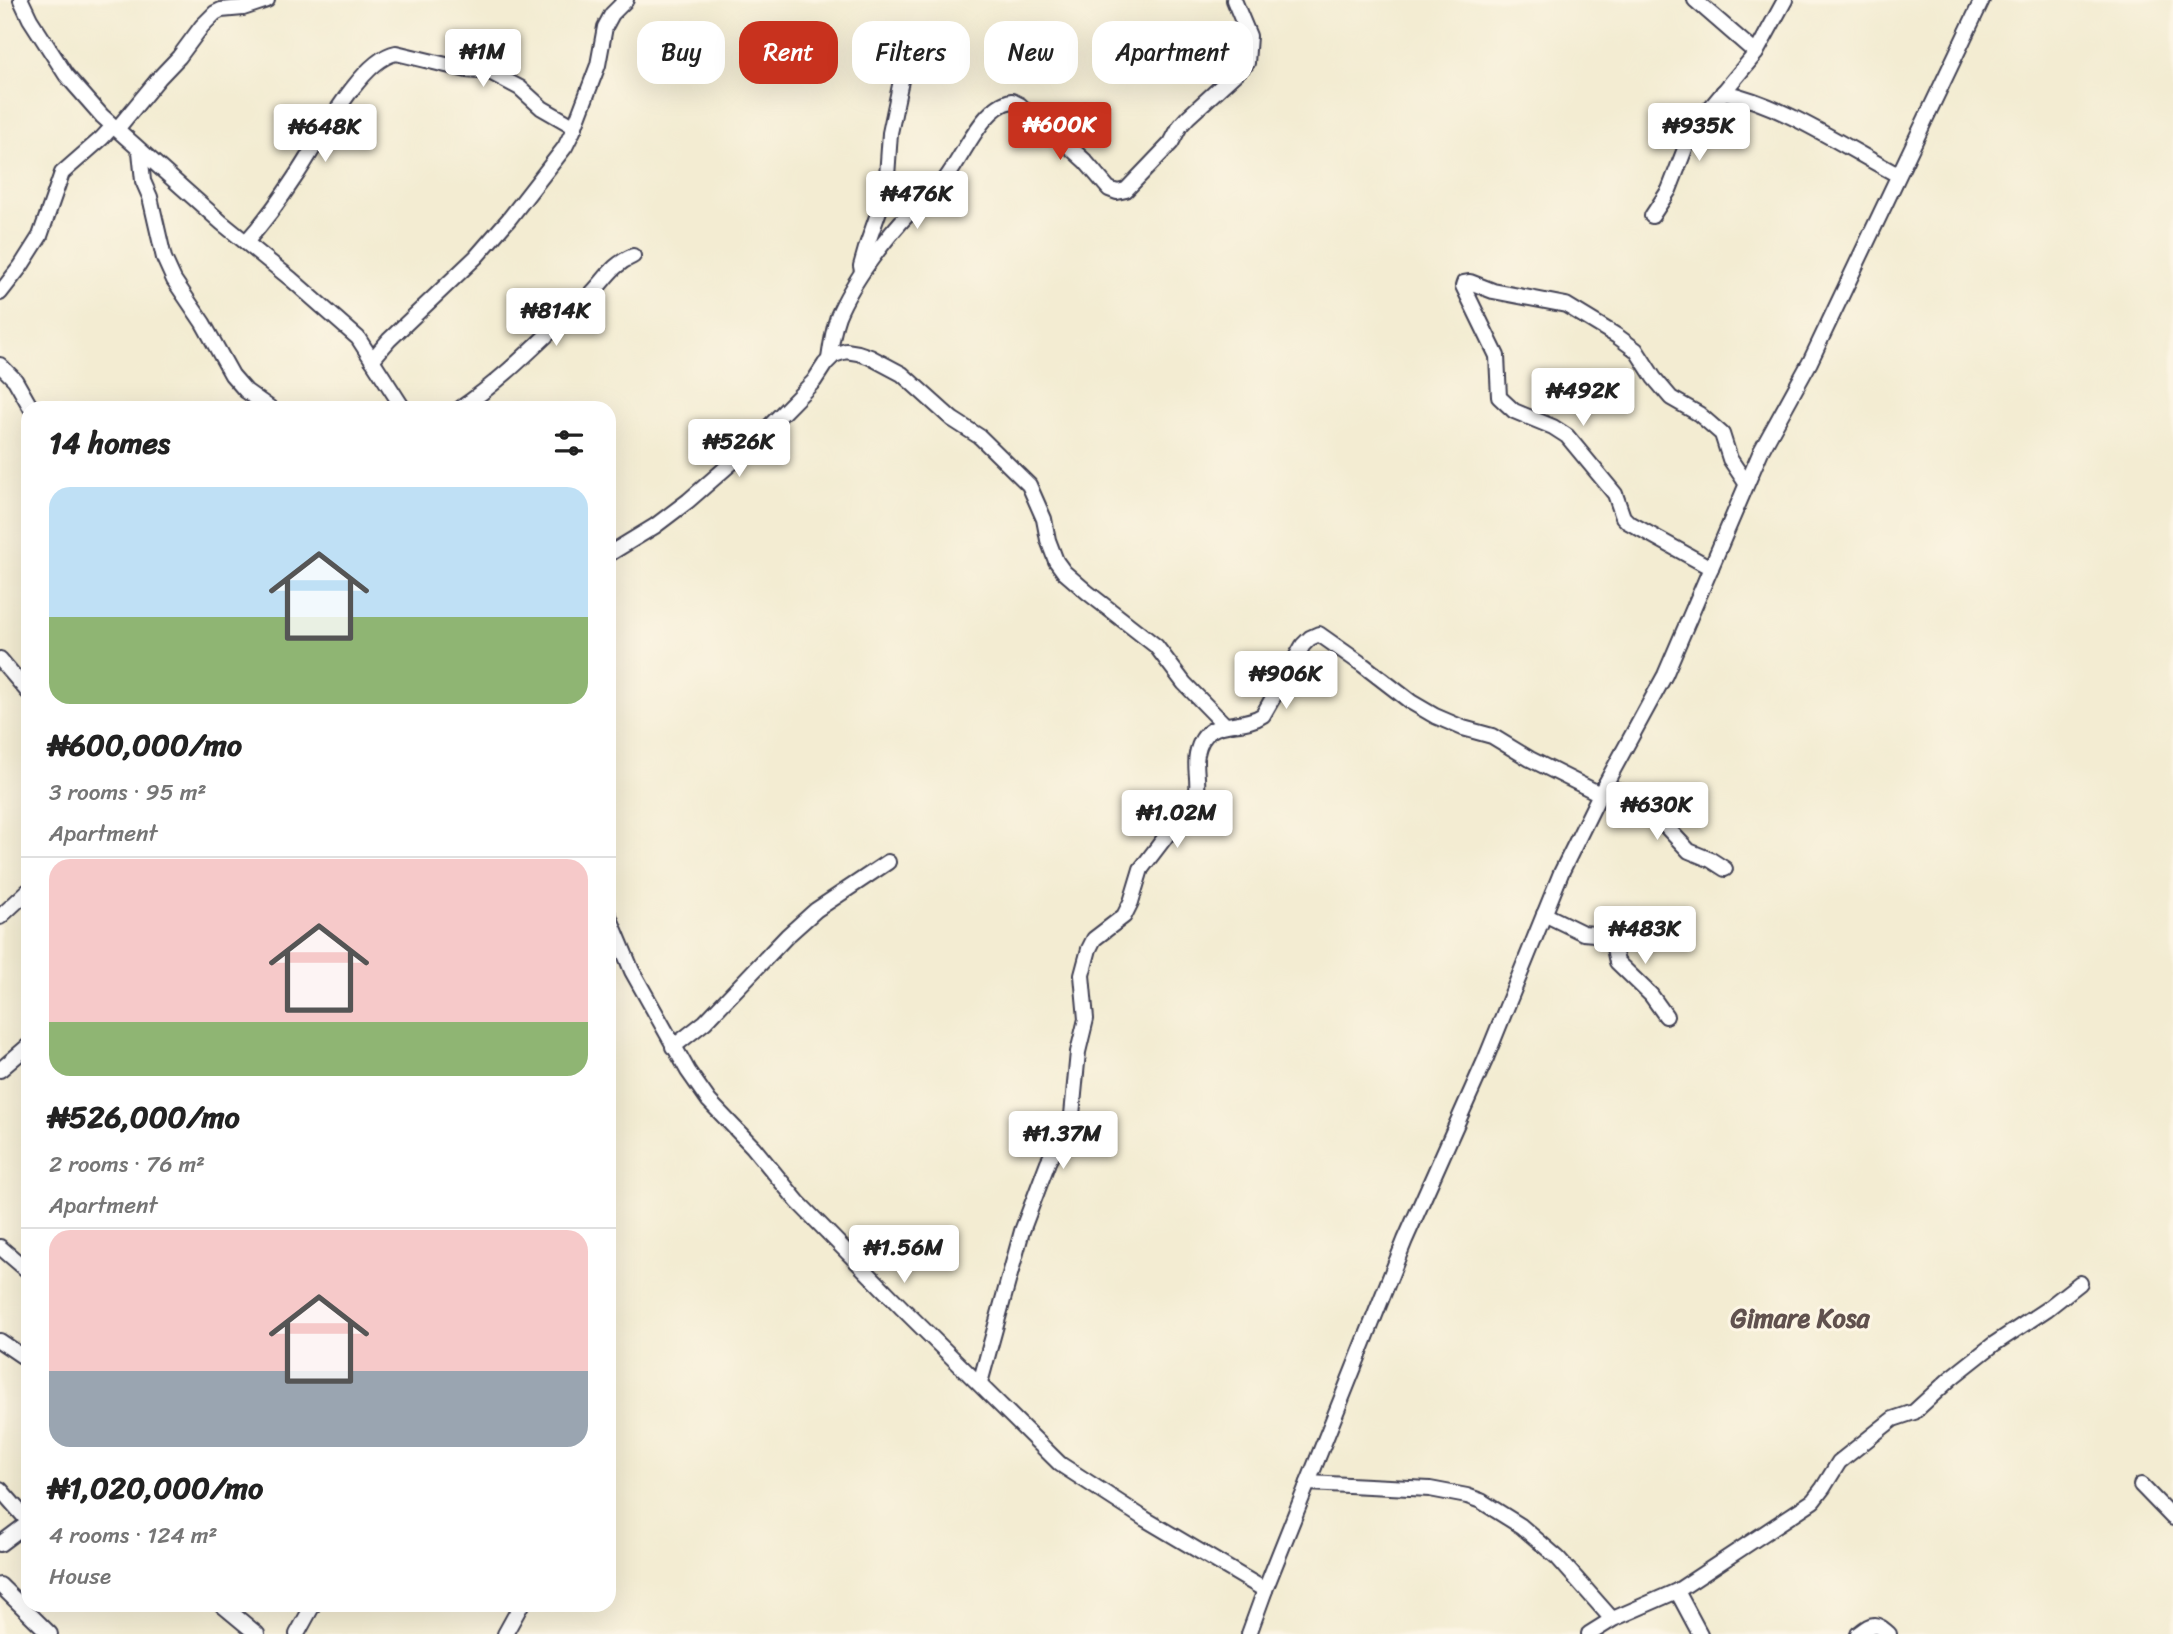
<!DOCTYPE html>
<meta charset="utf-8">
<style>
:root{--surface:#fff;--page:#f2f2f2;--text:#222;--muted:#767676;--line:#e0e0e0;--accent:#c8321e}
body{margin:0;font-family:Sriracha,sans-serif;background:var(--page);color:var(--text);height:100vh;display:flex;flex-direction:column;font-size:26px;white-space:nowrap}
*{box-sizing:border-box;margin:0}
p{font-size:23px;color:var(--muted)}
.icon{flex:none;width:38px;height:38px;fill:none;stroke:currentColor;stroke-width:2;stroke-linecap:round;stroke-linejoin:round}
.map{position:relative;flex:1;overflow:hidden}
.details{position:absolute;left:21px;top:401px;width:595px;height:1211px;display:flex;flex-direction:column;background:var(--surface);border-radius:21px;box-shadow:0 7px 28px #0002}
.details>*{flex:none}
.banner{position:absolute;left:637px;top:21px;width:665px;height:63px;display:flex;gap:14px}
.price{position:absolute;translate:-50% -60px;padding:0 16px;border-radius:7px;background:#fff;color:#222;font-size:23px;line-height:46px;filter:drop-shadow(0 2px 4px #0008)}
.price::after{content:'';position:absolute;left:50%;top:42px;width:21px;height:16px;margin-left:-10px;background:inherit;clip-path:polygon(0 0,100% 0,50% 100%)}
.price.active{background:var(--accent);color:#fff}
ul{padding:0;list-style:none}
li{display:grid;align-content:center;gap:14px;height:371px;padding:0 28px}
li+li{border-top:2px solid var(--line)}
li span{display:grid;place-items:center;height:217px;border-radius:21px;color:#555}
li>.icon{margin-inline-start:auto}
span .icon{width:126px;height:126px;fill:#fffc;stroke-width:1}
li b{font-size:30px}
h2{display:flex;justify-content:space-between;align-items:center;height:84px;padding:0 28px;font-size:30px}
.pill{padding:0 24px;border-radius:21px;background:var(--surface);box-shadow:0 7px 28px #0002;font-size:24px;line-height:63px}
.pill.active{background:var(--accent);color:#fff}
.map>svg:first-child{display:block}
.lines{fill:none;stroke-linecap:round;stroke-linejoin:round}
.minor-casing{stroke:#414052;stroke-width:18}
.minor{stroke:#fff;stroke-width:14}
.labels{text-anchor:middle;stroke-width:6;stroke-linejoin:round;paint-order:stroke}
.quarter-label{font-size:26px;font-weight:bold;fill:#60514e;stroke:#fcf5e5}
</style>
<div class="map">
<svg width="2173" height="1634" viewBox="0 0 2173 1634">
<rect width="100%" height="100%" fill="#fcf5e5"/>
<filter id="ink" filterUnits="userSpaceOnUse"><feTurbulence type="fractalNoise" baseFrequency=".0143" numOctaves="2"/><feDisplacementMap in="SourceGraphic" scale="14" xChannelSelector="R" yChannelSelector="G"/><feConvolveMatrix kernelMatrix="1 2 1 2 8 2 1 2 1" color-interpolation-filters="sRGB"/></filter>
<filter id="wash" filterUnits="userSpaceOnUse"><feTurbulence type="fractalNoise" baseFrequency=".00686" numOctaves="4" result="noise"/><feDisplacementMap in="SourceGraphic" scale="28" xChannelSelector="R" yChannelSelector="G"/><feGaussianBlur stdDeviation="1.57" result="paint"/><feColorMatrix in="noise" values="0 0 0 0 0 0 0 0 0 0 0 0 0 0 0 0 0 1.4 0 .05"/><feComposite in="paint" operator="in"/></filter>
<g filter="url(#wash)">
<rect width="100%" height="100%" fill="#f3ecd2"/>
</g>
<g filter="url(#ink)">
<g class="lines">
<defs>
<g id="minor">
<polyline points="21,0 30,19 66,75 102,116 222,223 291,279 358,338 403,408"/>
<polyline points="1695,0 1756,53"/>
<path d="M1723,92C1784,105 1843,146 1898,175"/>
<polyline points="117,129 159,78 179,57 202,26 215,13 221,10 243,8 267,0"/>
<polyline points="140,151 143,181 150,197 164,258 174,280 203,323 232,375 246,391 270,408"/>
<polyline points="1652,216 1669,190 1690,136 1707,112 1756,53 1785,0"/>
<path d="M246,242C264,222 280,200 295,177C316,147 359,60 396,53L467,70L490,72L520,88L542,108L575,127"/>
<polyline points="862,271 861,266 867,245 886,191 890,133 911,33"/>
<polyline points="0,293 21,266 40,236 62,173 102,138 113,126"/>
<path d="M829,359C831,344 833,330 838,316C852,282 886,237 912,210C922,200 934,192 944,181C962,159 983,105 1012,101L1020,105L1041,126L1063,141L1085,161L1109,189L1117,192L1126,190L1171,143L1180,126L1188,117L1247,63L1249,36L1234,0"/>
<polyline points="372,360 389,340 476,257 509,219 565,147 573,131 598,65 605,27 612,14 626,0"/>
<polyline points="0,365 15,380 31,408"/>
<path d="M461,408C508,376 547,333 589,296C605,281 611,265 633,256"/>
<polyline points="609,554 655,526 688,501 744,452 814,381 825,364 834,355 846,351 858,353 870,357 902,374 952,419 980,437 1029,485 1044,519 1048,540 1056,561 1064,572 1087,592 1156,646 1184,683 1224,724"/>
<polyline points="1711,568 1628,522 1623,517 1615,494 1567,436 1553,427 1514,411 1499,397 1497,356 1463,286 1464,283 1470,282 1493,291 1566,305 1617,336 1636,350 1654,378 1671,398 1699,414 1722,434 1730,459 1746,483"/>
<polyline points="0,659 28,692"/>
<polyline points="1605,785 1642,801 1689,851 1711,860 1725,869"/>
<polyline points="1544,914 1583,933 1606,935 1613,944 1617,962 1651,995 1666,1016"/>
<polyline points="609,916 632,971 688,1071 709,1101 753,1147 798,1202 902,1308 1060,1464 1145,1519 1265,1590"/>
<polyline points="0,917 28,891"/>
<polyline points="673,1047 705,1022 787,936 816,910 888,862"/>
<polyline points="0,1070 28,1046"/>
<polyline points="0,1247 28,1271"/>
<polyline points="0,1341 28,1360"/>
<path d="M980,1383L1022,1231L1048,1162L1072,1115L1078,1052L1086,1019L1082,975L1089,949L1094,939L1124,916L1131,902L1141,869L1196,797C1200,783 1194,768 1197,754C1205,714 1240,731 1263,715L1303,645L1310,638L1319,634L1363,665L1411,702L1435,716L1463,728L1492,736L1530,759L1600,794"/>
<polyline points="1308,1483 1430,1489 1467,1496 1481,1501 1521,1526 1558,1558 1612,1619"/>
<polyline points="2141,1485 2173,1518"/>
<polyline points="0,1489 28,1521"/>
<polyline points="0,1544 28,1523"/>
<polyline points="0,1585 50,1634"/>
<polyline points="1677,1591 1700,1634"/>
<polyline points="222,1605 257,1634"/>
<polyline points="297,1634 313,1605"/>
<polyline points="505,1634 521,1605"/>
<polyline points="1249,1634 1265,1590 1405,1240 1486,1058 1561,873 1600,794 1665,675 1761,451 1810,362 1982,0"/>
<polyline points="1589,1634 1613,1619 1677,1591 1813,1501 1823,1488 1839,1462 1893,1419 1914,1412 1951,1378 1994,1344 2047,1309 2080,1283"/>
<path d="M1858,1634C1873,1623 1874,1621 1889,1634"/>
</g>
</defs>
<use href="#minor" class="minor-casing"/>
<use href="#minor" class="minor"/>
</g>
</g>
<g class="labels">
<g class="quarter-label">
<text x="1800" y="1327">Gimare Kosa</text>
</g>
</g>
</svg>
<b class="price" style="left:483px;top:89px">₦1M</b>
<b class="price active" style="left:1060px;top:162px">₦600K</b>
<b class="price" style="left:1699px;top:163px">₦935K</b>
<b class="price" style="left:325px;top:164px">₦648K</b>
<b class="price" style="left:917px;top:231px">₦476K</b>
<b class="price" style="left:556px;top:348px">₦814K</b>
<b class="price" style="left:1583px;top:428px">₦492K</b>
<b class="price" style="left:739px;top:479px">₦526K</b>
<b class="price" style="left:1286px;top:711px">₦906K</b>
<b class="price" style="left:1657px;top:842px">₦630K</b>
<b class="price" style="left:1177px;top:850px">₦1.02M</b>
<b class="price" style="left:1645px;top:966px">₦483K</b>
<b class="price" style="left:1063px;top:1171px">₦1.37M</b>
<b class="price" style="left:904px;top:1285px">₦1.56M</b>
<div class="banner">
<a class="pill">Buy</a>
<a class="pill active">Rent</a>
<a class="pill">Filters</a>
<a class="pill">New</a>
<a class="pill">Apartment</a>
</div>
<section class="details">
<h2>14 homes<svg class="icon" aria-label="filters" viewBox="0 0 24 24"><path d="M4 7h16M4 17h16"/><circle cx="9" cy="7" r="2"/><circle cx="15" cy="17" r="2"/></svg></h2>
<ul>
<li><span style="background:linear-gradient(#bfe0f5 60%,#8fb573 0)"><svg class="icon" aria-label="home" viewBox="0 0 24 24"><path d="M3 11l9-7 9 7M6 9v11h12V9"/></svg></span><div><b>₦600,000/mo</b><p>3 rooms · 95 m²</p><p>Apartment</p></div></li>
<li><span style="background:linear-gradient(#f6c9c9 75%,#8fb573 0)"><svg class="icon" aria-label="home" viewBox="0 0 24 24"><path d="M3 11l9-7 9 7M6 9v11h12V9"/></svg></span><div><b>₦526,000/mo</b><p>2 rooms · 76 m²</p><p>Apartment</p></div></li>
<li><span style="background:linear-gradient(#f6c9c9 65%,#9aa5b1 0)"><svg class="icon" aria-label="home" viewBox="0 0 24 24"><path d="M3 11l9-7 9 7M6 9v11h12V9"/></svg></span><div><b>₦1,020,000/mo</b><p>4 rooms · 124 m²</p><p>House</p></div></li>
</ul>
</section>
</div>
